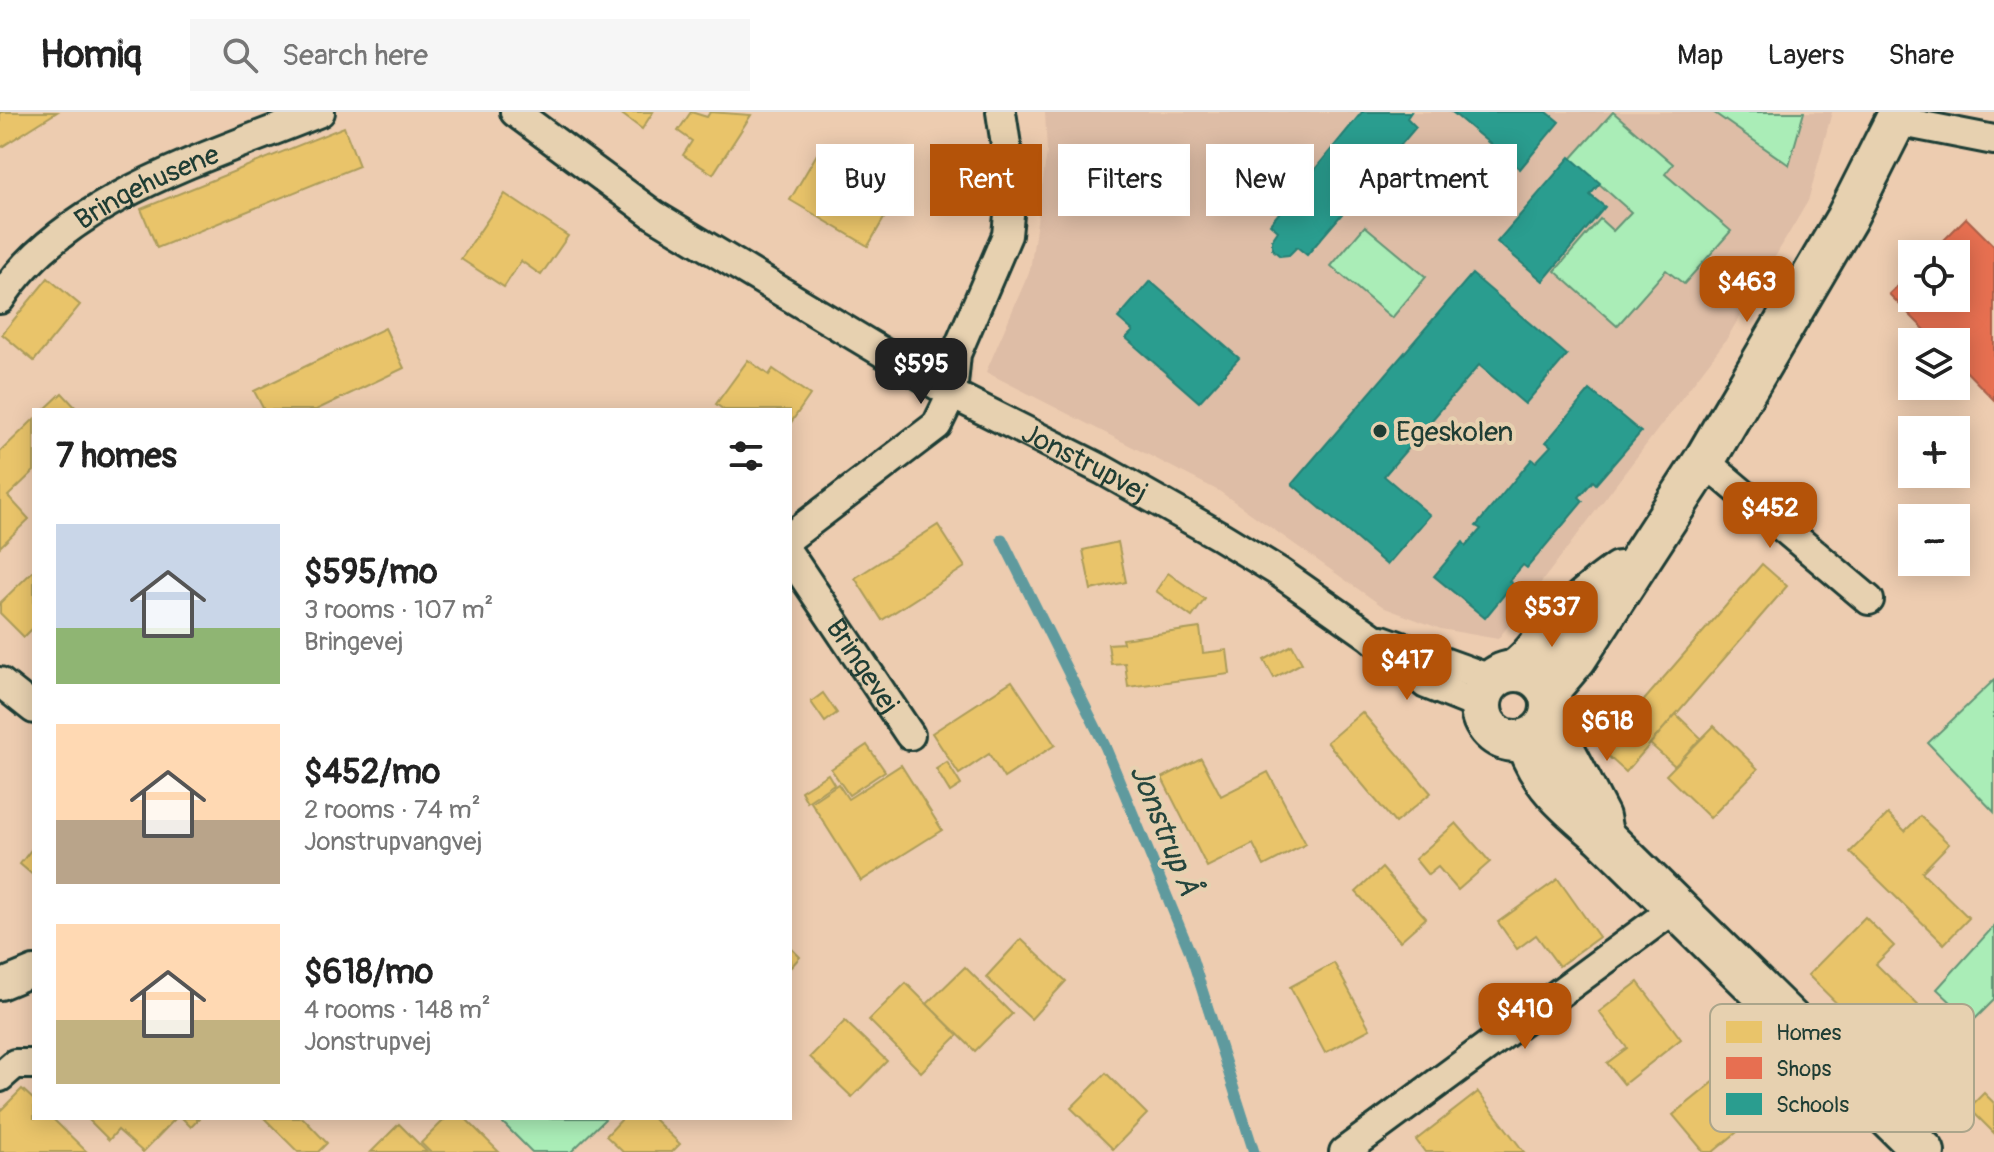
<!DOCTYPE html>
<meta charset="utf-8">
<style>
:root{--surface:#fff;--page:#f6f6f6;--text:#222;--muted:#767676;--line:#e0e0e0;--accent:#b45309}
body{margin:0;font-family:Pangolin,sans-serif;background:var(--page);color:var(--text);height:100vh;display:flex;flex-direction:column;font-size:30px;white-space:nowrap}
*{box-sizing:border-box;margin:0}
p{font-size:26px;color:var(--muted)}
.icon{flex:none;width:44px;height:44px;fill:none;stroke:currentColor;stroke-width:2;stroke-linecap:round;stroke-linejoin:round}
.map{position:relative;flex:1;overflow:hidden}
.drawer{position:absolute;left:32px;top:296px;width:760px;height:712px;display:flex;flex-direction:column;background:var(--surface);border-radius:0px;box-shadow:0 4px 20px #0003}
.drawer>*{flex:none}
.guide{position:absolute;left:816px;top:32px;width:760px;height:72px;display:flex;gap:16px}
.controls{position:absolute;left:1898px;top:128px;display:grid;gap:16px}
.controls a{display:grid;place-items:center;width:72px;height:72px;border-radius:0px;background:var(--surface);box-shadow:0 4px 20px #0003;font-size:40px}
.price{position:absolute;translate:-50% -68px;padding:0 18px;border-radius:16px;background:var(--accent);color:#fff;font-size:26px;line-height:52px;filter:drop-shadow(0 2px 4px #0008)}
.price::after{content:'';position:absolute;left:50%;top:48px;width:24px;height:18px;margin-left:-12px;background:inherit;clip-path:polygon(0 0,100% 0,50% 100%)}
.price.selected{background:#222;color:#fff}
ul{padding:0;list-style:none}
li{display:flex;align-items:center;gap:24px;height:200px;padding:0 24px}
li span{display:grid;place-items:center;flex:none;width:224px;height:160px;border-radius:0px;color:#555}
li>.icon{margin-inline-start:auto}
span .icon{width:96px;height:96px;fill:#fffc;stroke-width:1}
li b{font-size:34px}
h2{display:flex;justify-content:space-between;align-items:center;height:96px;padding:0 24px;font-size:34px}
.pill{padding:0 28px;border-radius:0px;background:var(--surface);box-shadow:0 4px 20px #0003;font-size:28px;line-height:72px}
.pill.selected{background:var(--accent);color:#fff}
header{display:flex;align-items:center;gap:48px;box-sizing:border-box;height:112px;padding:0 40px;background:var(--surface);border-bottom:2px solid var(--line)}
header strong{font-size:38px}
nav{display:flex;gap:44px;margin-inline-start:auto;font-size:28px}
.search{width:560px;height:72px;background:var(--page);display:flex;align-items:center;gap:20px;box-sizing:border-box;padding:0 28px;border-radius:0px;color:var(--muted);font-size:30px}
.map>svg:first-child{display:block}
.built{fill:#debda6}
.green{fill:#aaedb7;stroke:#649576;stroke-width:2}
.homes{fill:#e9c46a;stroke:#ac9c5a;stroke-width:2}
.shops{fill:#e76f51;stroke:#ab6048;stroke-width:2}
.schools{fill:#2a9d8f;stroke:#278074;stroke-width:2}
.lines{fill:none;stroke-linecap:round;stroke-linejoin:round}
.stream{stroke:#5e9a9e;stroke-width:11}
.street-casing{stroke:#1f3d34;stroke-width:34}
.secondary-casing{stroke:#1f3d34;stroke-width:46}
.street{stroke:#e7d1b0;stroke-width:28}
.secondary{stroke:#e7d1b0;stroke-width:40}
.poi-dot{fill:#1f3d34;stroke:#e7d1b0;stroke-width:3}
.labels{text-anchor:middle;stroke-width:8;stroke-linejoin:round;paint-order:stroke}
.street-label{font-size:28px;fill:#1f3d34;stroke:#e7d1b0}
.poi-label{font-size:28px;fill:#1f3d34;stroke:#e7d1b0;text-anchor:start}
.water-label{font-size:30px;font-style:italic;fill:#24453d;stroke:#e7d1b0}
.key{fill:#e7d1b0;stroke:#aba58b;stroke-width:2}
.key-label{font-size:22px;fill:#1f3d34}
</style>
<header>
<strong>Homiq</strong>
<div class="search"><svg class="icon" aria-label="search" viewBox="0 0 24 24"><circle cx="10" cy="10" r="6"/><path d="M15 15l6 6"/></svg>Search here</div>
<nav><a>Map</a><a>Layers</a><a>Share</a></nav>
</header>
<div class="map">
<svg width="1994" height="1040" viewBox="0 0 1994 1040">
<rect width="100%" height="100%" fill="#edccb0"/>
<filter id="ink" filterUnits="userSpaceOnUse"><feTurbulence type="fractalNoise" baseFrequency=".0125" numOctaves="2"/><feDisplacementMap in="SourceGraphic" scale="16" xChannelSelector="R" yChannelSelector="G"/><feConvolveMatrix kernelMatrix="1 2 1 2 8 2 1 2 1" color-interpolation-filters="sRGB"/></filter>
<g filter="url(#ink)">
<polygon class="built" points="1045,0 1832,0 1808,89 1726,228 1498,527 1441,517 1385,496 1219,379 986,260 1030,158 1047,40"/>
<g class="green">
<polygon points="1613,0 1673,52 1665,62 1731,119 1684,172 1666,158 1617,214 1555,159 1600,107 1613,119 1631,100 1571,47"/>
<polygon points="1713,0 1804,0 1789,53"/>
<polygon points="1365,114 1426,165 1392,206 1331,154"/>
<polygon points="1994,568 1994,700 1928,631"/>
<polygon points="1994,814 1994,888 1972,910 1937,877"/>
<polygon points="498,1006 606,1006 571,1040 532,1040"/>
</g>
<g class="homes">
<polygon points="0,0 57,0 0,36"/>
<polygon points="619,0 653,0 642,17"/>
<polygon points="691,0 707,5 710,0 751,3 713,62 683,43 692,29 678,19"/>
<polygon points="344,15 359,54 157,136 141,97"/>
<polygon points="817,42 895,87 868,134 790,88"/>
<polygon points="505,82 568,124 541,163 521,149 504,175 461,147"/>
<polygon points="48,166 80,193 34,249 2,222"/>
<polygon points="385,216 404,256 316,298 264,298 254,279"/>
<polygon points="748,248 769,263 773,257 810,283 790,312 790,298 724,298 716,292"/>
<polygon points="62,281 78,298 44,298"/>
<polygon points="34,307 34,359 8,384 29,407 0,435 0,340"/>
<polygon points="938,413 965,455 882,508 855,466"/>
<polygon points="1118,430 1126,470 1091,478 1083,438"/>
<polygon points="1762,452 1787,474 1626,660 1601,638"/>
<polygon points="34,458 34,515 24,525 0,501 0,491"/>
<polygon points="1168,461 1205,487 1192,505 1156,479"/>
<polygon points="1200,516 1203,541 1227,538 1230,562 1128,575 1125,551 1111,552 1108,532 1123,531 1122,527"/>
<polygon points="1292,533 1302,551 1274,566 1264,548"/>
<polygon points="1012,569 1055,633 1004,666 989,642 959,662 932,621"/>
<polygon points="823,581 837,601 825,610 811,590"/>
<polygon points="1362,600 1431,681 1395,711 1327,630"/>
<polygon points="1676,602 1701,626 1675,654 1650,632"/>
<polygon points="1714,614 1758,657 1710,706 1666,663"/>
<polygon points="867,633 885,659 849,683 831,657"/>
<polygon points="1201,646 1221,684 1268,660 1306,732 1264,754 1253,732 1207,755 1162,666"/>
<polygon points="947,650 961,673 950,680 936,657"/>
<polygon points="901,653 942,718 861,769 811,690 838,672 848,687"/>
<polygon points="828,662 834,672 807,690 801,679"/>
<polygon points="1888,702 1905,719 1920,704 1949,732 1922,760 1969,806 1944,832 1850,740"/>
<polygon points="1456,711 1490,750 1458,778 1438,755 1428,763 1415,747"/>
<polygon points="34,734 34,764 20,752"/>
<polygon points="1382,756 1426,806 1400,829 1356,780"/>
<polygon points="1558,767 1599,825 1559,854 1536,823 1517,837 1498,810"/>
<polygon points="1865,805 1894,834 1876,852 1925,900 1886,940 1808,863"/>
<polygon points="1021,827 1066,869 1031,907 986,865"/>
<polygon points="790,835 800,845 791,855 790,854"/>
<polygon points="1334,851 1370,917 1325,941 1290,875"/>
<polygon points="965,855 1012,902 975,939 927,892"/>
<polygon points="1638,870 1681,927 1624,972 1607,951 1627,936 1599,900"/>
<polygon points="906,871 958,923 921,960 869,908"/>
<polygon points="845,909 887,949 852,985 810,945"/>
<polygon points="1106,961 1147,1002 1113,1037 1071,996"/>
<polygon points="1715,969 1749,1010 1713,1040 1704,1040 1673,1003"/>
<polygon points="22,977 34,988 34,1006 52,1006 87,1040 0,1040 0,999"/>
<polygon points="1478,980 1524,1040 1425,1040 1416,1028"/>
<polygon points="1984,981 1994,991 1994,1021 1969,996"/>
<polygon points="87,1006 176,1006 143,1040 118,1018 109,1028"/>
<polygon points="182,1006 200,1006 191,1015"/>
<polygon points="264,1006 303,1006 327,1031 318,1040 298,1040"/>
<polygon points="446,1006 465,1006 499,1040 430,1040 421,1031"/>
<polygon points="623,1006 653,1006 680,1032 672,1040 623,1040 606,1024"/>
<polygon points="399,1012 427,1040 371,1040"/>
</g>
<polygon class="shops" points="1966,106 1994,134 1994,288 1956,249 1956,230 1937,230 1889,182 1912,160 1912,186 1956,186 1956,142 1930,142"/>
<g class="schools">
<polygon points="1362,0 1411,0 1407,6 1416,15 1307,143 1297,135 1289,143 1280,144 1272,137 1272,128 1278,119 1270,112"/>
<polygon points="1452,0 1547,0 1559,10 1520,57"/>
<polygon points="1570,45 1600,71 1590,83 1605,95 1543,169 1497,130"/>
<polygon points="1472,162 1567,243 1525,292 1479,253 1384,364 1430,403 1387,453 1292,372"/>
<polygon points="1150,169 1239,246 1199,290 1126,226 1133,219 1118,206"/>
<polygon points="1590,278 1641,320 1596,372 1593,369 1579,385 1583,389 1527,456 1523,453 1509,469 1513,472 1485,506 1434,464 1463,430 1466,434 1481,417 1476,414 1532,347 1536,350 1551,334 1546,330"/>
</g>
<g class="lines">
<polyline class="stream" points="1002,427 1105,634 1190,840 1254,1040"/>
<defs>
<g id="street">
<path id="s1" d="M515,0L654,103L952,282L1103,358L1220,424L1279,460L1370,524L1426,572L1481,594"/>
<polyline points="1897,9 1994,28"/>
<path id="s2" d="M0,187C65,85 213,44 320,0"/>
<polyline points="1704,349 1869,488"/>
<polyline points="790,425 937,313 952,282 956,242 1007,123 1012,73 1001,0"/>
<path id="s3" d="M790,444L910,623"/>
<polyline points="1382,528 1493,568"/>
<polyline points="0,570 34,597"/>
<polyline points="0,873 34,859"/>
<polyline points="0,965 15,952 34,952"/>
<polyline points="1344,1040 1675,796"/>
</g>
<g id="secondary">
<path d="M1515,558C1532,547 1539,532 1553,518C1573,496 1595,477 1619,460"/>
<circle cx="1516" cy="594" r="35"/>
<polyline points="1548,579 1576,546 1704,349 1846,107 1900,0"/>
<polyline points="1546,613 1557,624 1599,705 1601,716"/>
<path d="M1526,629C1540,672 1569,695 1603,724L1924,1040"/>
</g>
</defs>
<use href="#street" class="street-casing"/>
<use href="#secondary" class="secondary-casing"/>
<use href="#street" class="street"/>
<use href="#secondary" class="secondary"/>
</g>
</g>
<circle class="poi-dot" cx="1380" cy="319" r="8"/>
<g class="labels">
<g class="street-label">
<text dy="10" stroke="none"><textPath href="#s2" startOffset="188">Bringehusene</textPath></text>
<text dy="10" stroke="none"><textPath href="#s1" startOffset="670">Jonstrupvej</textPath></text>
<text dy="10" stroke="none"><textPath href="#s3" startOffset="132">Bringevej</textPath></text>
</g>
<g class="poi-label">
<text x="1396" y="329">Egeskolen</text>
</g>
<g class="water-label">
<text transform="translate(1165 718) rotate(68)" y="10">Jonstrup Å</text>
</g>
</g>
<rect x="1710" y="892" width="264" height="128" rx="12" class="key"/>
<rect x="1726" y="909" width="36" height="22" fill="#e9c46a"/>
<rect x="1726" y="945" width="36" height="22" fill="#e76f51"/>
<rect x="1726" y="981" width="36" height="22" fill="#2a9d8f"/>
<g class="key-label">
<text x="1776" y="928">Homes</text>
<text x="1776" y="964">Shops</text>
<text x="1776" y="1000">Schools</text>
</g>
</svg>
<div class="controls">
<a><svg class="icon" aria-label="locate" viewBox="0 0 24 24"><circle cx="12" cy="12" r="6"/><path d="M12 2v4M12 18v4M2 12h4M18 12h4"/></svg></a>
<a><svg class="icon" aria-label="layers" viewBox="0 0 24 24"><path d="M12 4l9 5-9 5-9-5zM3 14l9 5 9-5"/></svg></a>
<a>+</a>
<a>−</a>
</div>
<b class="price" style="left:1747px;top:212px">$463</b>
<b class="price selected" style="left:921px;top:294px">$595</b>
<b class="price" style="left:1770px;top:438px">$452</b>
<b class="price" style="left:1552px;top:537px">$537</b>
<b class="price" style="left:1407px;top:590px">$417</b>
<b class="price" style="left:1607px;top:651px">$618</b>
<b class="price" style="left:1525px;top:939px">$410</b>
<div class="guide">
<a class="pill">Buy</a>
<a class="pill selected">Rent</a>
<a class="pill">Filters</a>
<a class="pill">New</a>
<a class="pill">Apartment</a>
</div>
<section class="drawer">
<h2>7 homes<svg class="icon" aria-label="filters" viewBox="0 0 24 24"><path d="M4 7h16M4 17h16"/><circle cx="9" cy="7" r="2"/><circle cx="15" cy="17" r="2"/></svg></h2>
<ul>
<li><span style="background:linear-gradient(#c9d6e8 65%,#8fb573 0)"><svg class="icon" aria-label="home" viewBox="0 0 24 24"><path d="M3 11l9-7 9 7M6 9v11h12V9"/></svg></span><div><b>$595/mo</b><p>3 rooms · 107 m²</p><p>Bringevej</p></div></li>
<li><span style="background:linear-gradient(#ffd9b3 60%,#b9a48a 0)"><svg class="icon" aria-label="home" viewBox="0 0 24 24"><path d="M3 11l9-7 9 7M6 9v11h12V9"/></svg></span><div><b>$452/mo</b><p>2 rooms · 74 m²</p><p>Jonstrupvangvej</p></div></li>
<li><span style="background:linear-gradient(#ffd9b3 60%,#c2b280 0)"><svg class="icon" aria-label="home" viewBox="0 0 24 24"><path d="M3 11l9-7 9 7M6 9v11h12V9"/></svg></span><div><b>$618/mo</b><p>4 rooms · 148 m²</p><p>Jonstrupvej</p></div></li>
</ul>
</section>
</div>
